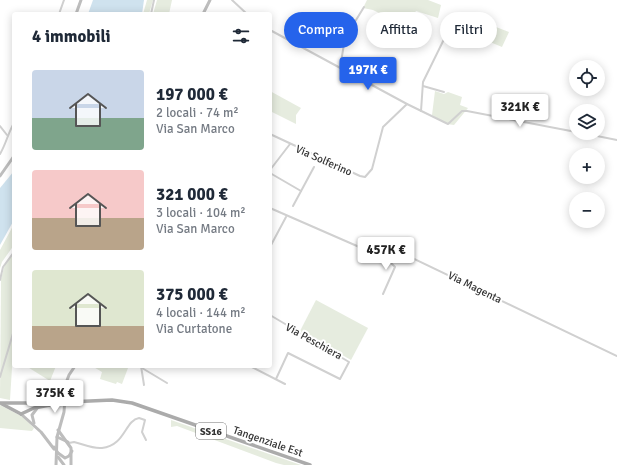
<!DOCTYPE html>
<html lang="it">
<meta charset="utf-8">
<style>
:root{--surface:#fff;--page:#f6f6f7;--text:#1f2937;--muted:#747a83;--accent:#2563eb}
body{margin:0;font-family:Signika,sans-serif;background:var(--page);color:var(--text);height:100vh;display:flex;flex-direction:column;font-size:15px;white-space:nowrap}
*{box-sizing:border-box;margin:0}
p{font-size:13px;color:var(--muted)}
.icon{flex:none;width:22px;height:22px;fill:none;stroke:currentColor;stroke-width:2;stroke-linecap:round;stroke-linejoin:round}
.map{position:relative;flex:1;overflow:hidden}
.sheet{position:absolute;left:12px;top:12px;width:260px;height:356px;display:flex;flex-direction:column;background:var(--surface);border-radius:4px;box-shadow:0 2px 10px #0003}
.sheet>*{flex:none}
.top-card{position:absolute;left:284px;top:12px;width:273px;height:36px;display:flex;gap:8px}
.tools{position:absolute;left:569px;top:60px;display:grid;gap:8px}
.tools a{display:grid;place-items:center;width:36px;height:36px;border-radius:50%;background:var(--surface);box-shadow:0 2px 10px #0003;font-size:20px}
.price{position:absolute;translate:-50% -34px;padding:0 9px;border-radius:4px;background:#fff;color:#222;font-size:13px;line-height:26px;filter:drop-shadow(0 1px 2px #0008)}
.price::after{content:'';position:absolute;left:50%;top:24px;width:12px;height:9px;margin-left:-6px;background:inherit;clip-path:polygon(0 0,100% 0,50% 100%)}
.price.current{background:var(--accent);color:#fff}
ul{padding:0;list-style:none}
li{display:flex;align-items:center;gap:12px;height:100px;padding:0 20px}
li span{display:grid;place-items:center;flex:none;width:112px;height:80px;border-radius:4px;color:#555}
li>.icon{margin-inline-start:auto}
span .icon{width:48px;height:48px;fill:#fffc;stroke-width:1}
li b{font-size:17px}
h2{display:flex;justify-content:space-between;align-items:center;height:48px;padding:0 20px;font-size:17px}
.chip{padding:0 14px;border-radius:18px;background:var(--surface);box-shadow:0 2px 10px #0003;font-size:14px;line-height:36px}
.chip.current{background:var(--accent);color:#fff}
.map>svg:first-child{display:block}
.green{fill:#e6ecdf}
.water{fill:#cfe2ee}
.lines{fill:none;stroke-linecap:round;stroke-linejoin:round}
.street{stroke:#d0d0d0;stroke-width:2}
.secondary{stroke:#bdbdbd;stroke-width:3}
.primary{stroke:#ababab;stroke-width:3.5}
.secondary-bridge{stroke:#bdbdbd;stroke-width:3}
.primary-bridge{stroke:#ababab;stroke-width:3.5}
.labels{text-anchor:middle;stroke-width:4;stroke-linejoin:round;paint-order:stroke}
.shield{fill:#fff;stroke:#707070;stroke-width:1}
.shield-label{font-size:10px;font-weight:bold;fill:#333}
.street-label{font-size:11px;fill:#333;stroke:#fff}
</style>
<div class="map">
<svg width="617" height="465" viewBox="0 0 617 465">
<rect width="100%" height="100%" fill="#fff"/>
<g class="green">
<polygon points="147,0 153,0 149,14 143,14"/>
<polygon points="157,0 172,0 169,14 153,14"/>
<polygon points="367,0 428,0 441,5 438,18 416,11 413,16 413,35 382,17 383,15 373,10 363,8"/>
<polygon points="457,12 509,32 502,47 454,27 452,25"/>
<polygon points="270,91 301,108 296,115 296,124 270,111"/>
<polygon points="435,91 444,94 448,92 462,97 460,105 468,108 454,125 447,124 432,115"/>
<polygon points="14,224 14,245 2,262 0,268 0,250"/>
<polygon points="14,251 14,336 10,400 0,398 1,279 5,264"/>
<polygon points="316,300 368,328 351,360 300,331"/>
<polygon points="26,366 56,366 50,381"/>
<polygon points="92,366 124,366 128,368 122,384 117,382 116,384 100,379 102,372"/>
<polygon points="0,405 23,417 34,428 32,431 0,428"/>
<polygon points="171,420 301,465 284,465 276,463 177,426 171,427"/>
</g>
<g class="water">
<polygon points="93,0 144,0 142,14 88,14"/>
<polygon points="14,171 14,220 0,245 0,188"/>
</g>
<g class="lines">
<g class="street">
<polyline points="232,0 247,14"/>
<polyline points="59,14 64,0"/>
<polyline points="151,14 154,0"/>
<polyline points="270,30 407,104 448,124 462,111 467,111 576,132"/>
<polyline points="340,68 345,38 364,7"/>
<polyline points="423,86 444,92"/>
<polyline points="421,111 423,82 450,27"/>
<polyline points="0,126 7,135"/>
<polyline points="582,133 617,140"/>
<polyline points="270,134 360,176 365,177 372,169 383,127 407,104"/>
<path d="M0,154C6,144 8,133 14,123"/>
<polyline points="270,170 290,144"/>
<polyline points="270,173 301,191"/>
<polyline points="293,206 314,167"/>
<polyline points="270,208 373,253 378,243 383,244 617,356"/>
<polyline points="270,247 286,217"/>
<polyline points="373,253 391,263 395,267 383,294"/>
<polyline points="0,280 3,267 14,252"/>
<polyline points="270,315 349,362 340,379 288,353 276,379"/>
<polyline points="141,366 144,385"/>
<polyline points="154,366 155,366"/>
<polyline points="187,366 191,366"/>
<polyline points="250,366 285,384"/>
<polyline points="142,368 167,383"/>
<polyline points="0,377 14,330"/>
<path d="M69,443L74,442C83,444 92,449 102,448C125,446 125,420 139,418L145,420L142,432L146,440"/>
</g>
<g class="secondary">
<polyline points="76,14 81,0"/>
<polyline points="203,14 210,0"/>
<polyline points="0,176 14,156"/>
<polyline points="21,414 41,432 54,449"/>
<polyline points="34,423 32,415 38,407"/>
<polyline points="58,430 71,448 71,465"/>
<polyline points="57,437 68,442"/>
<polyline points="58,453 65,458 69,456 72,451"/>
<polyline points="58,457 64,465"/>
<polyline points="56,465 57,437 64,412 66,383 69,375 75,366"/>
</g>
<g class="primary">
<polyline points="68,402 112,400 132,403 310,465"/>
<polyline points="0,403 58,403"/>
<polyline points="2,404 21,414"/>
<polyline points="21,414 34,408 50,405"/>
</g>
<polyline class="secondary-bridge" points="54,447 58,453"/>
<polyline class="primary-bridge" points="62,403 68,402"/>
</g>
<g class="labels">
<rect class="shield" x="196" y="423" width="30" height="16" rx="3"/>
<g class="shield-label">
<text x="211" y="435">SS16</text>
</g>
<g class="street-label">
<text transform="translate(324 160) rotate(24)" y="4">Via Solferino</text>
<text transform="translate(475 287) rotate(26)" y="4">Via Magenta</text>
<text transform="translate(314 341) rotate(29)" y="4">Via Peschiera</text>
<text transform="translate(268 441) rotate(19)" y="4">Tangenziale Est</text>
</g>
</g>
</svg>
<div class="tools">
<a><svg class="icon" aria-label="locate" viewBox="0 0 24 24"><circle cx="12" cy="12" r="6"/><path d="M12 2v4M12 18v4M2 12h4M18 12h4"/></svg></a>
<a><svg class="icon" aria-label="layers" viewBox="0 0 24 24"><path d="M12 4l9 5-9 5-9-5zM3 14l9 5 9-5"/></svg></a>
<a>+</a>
<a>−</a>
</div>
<b class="price current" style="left:368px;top:91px">197K €</b>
<b class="price" style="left:520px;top:128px">321K €</b>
<b class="price" style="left:386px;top:271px">457K €</b>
<b class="price" style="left:55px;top:414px">375K €</b>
<div class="top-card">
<a class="chip current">Compra</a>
<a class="chip">Affitta</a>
<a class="chip">Filtri</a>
</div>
<section class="sheet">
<h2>4 immobili<svg class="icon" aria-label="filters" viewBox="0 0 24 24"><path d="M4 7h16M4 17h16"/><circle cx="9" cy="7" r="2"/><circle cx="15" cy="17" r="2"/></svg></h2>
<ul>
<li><span style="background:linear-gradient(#c9d6e8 60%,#7fa58c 0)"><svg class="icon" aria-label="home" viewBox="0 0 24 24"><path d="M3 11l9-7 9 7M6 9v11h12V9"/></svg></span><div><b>197 000 €</b><p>2 locali · 74 m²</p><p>Via San Marco</p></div></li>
<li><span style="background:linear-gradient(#f6c9c9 60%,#b9a48a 0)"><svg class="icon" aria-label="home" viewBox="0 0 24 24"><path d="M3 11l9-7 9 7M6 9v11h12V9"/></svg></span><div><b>321 000 €</b><p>3 locali · 104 m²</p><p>Via San Marco</p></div></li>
<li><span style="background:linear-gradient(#dfe7d0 70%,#b9a48a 0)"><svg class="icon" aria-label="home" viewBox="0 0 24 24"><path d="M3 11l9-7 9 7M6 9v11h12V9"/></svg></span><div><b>375 000 €</b><p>4 locali · 144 m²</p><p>Via Curtatone</p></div></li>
</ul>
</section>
</div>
